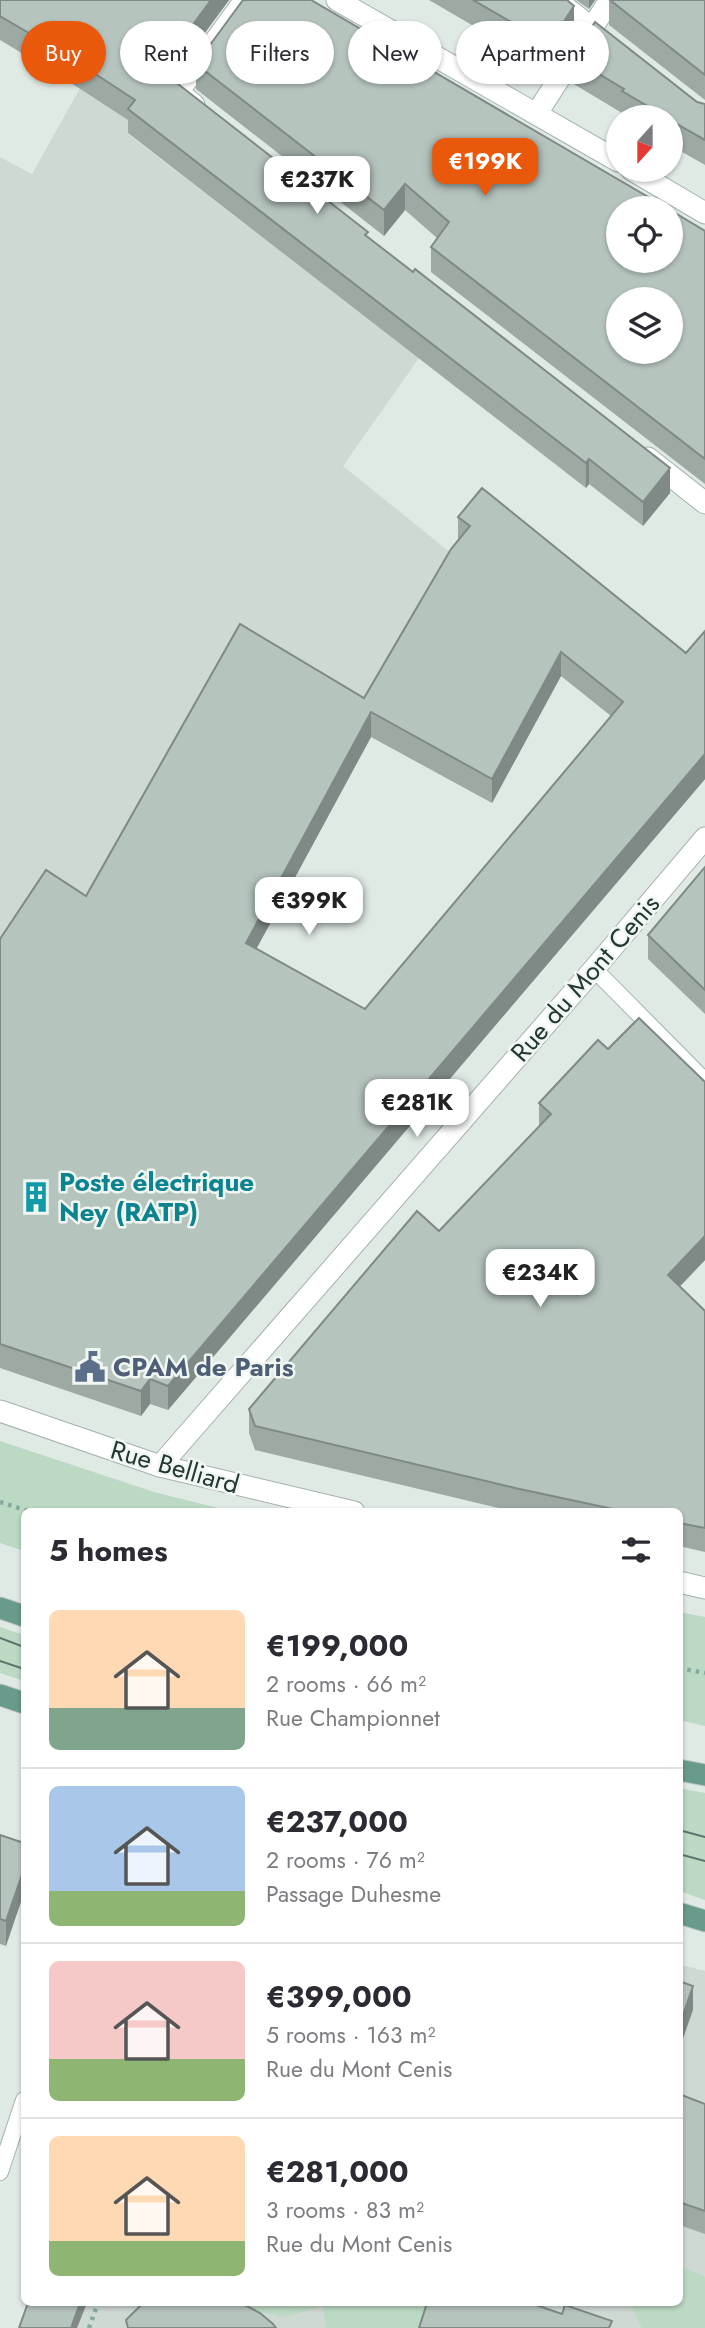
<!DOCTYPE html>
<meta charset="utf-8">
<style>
:root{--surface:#fff;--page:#f2f2f3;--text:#2b2b33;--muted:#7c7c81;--line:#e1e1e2;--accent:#ea580c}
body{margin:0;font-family:Jost,sans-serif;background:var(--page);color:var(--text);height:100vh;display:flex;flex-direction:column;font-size:26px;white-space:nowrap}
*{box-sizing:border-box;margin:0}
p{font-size:23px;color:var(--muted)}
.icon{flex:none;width:38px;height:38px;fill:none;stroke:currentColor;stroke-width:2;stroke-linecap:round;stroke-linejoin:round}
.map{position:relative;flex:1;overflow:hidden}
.side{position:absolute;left:21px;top:1508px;width:662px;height:798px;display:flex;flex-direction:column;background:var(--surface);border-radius:10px;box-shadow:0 2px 5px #0004}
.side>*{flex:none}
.top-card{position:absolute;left:21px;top:21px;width:663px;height:63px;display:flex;gap:14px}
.needle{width:46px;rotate:201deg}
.fabs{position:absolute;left:606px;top:105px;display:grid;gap:14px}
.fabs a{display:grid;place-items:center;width:77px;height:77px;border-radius:50%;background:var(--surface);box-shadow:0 2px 5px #0004;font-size:35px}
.price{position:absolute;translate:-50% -60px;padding:0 16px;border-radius:14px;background:#fff;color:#222;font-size:23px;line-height:46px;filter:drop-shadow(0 2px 4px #0008)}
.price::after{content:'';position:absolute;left:50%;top:42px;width:21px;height:16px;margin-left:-10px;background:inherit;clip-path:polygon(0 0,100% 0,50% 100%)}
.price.active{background:var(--accent);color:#fff}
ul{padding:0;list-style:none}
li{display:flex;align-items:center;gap:21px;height:175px;padding:0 28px}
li+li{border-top:2px solid var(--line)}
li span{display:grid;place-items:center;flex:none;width:196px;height:140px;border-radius:10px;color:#555}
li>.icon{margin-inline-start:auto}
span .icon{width:84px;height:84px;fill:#fffc;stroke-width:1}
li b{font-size:30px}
h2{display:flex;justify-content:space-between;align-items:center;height:84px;padding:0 28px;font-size:30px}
.chip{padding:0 24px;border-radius:32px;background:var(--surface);box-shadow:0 2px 5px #0004;font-size:24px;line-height:63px}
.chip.active{background:var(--accent);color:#fff}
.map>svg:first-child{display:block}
.built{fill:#cfd9d4}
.green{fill:#bbd9c3}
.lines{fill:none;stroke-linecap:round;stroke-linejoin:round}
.service-casing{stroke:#a4b1ac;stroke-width:18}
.pedestrian-casing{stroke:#a4b1ac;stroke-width:23}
.minor-casing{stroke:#a4b1ac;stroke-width:23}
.primary-casing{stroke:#c1c7c6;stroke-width:23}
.path{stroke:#84aa9d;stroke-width:4.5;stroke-dasharray:3.5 5;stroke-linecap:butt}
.service{stroke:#fff;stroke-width:16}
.pedestrian{stroke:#fff;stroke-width:21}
.minor{stroke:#fff;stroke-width:21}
.primary{stroke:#699b8d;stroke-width:21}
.tram{stroke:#5d746d;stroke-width:2}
.wall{fill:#9da9a3;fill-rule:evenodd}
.shaded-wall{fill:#7f8985}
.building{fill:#b6c4be;stroke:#7f8985;stroke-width:2;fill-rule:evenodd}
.labels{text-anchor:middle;stroke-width:5;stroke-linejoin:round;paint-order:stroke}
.street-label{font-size:26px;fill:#233832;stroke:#f0f7f3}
.culture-label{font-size:26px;font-weight:bold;fill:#0d838f;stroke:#f0f7f3;text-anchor:start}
.service-label{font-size:26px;font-weight:bold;fill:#4e5e75;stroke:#f0f7f3;text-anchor:start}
</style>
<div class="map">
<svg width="705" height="2328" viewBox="0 0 705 2328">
<rect width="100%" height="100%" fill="#e0eae5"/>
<g class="built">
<polygon points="80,88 136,123 128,134 419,358 343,466 461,561 376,701 85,920 0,963 0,157 32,174"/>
<polygon points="679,1964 705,1971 705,2328 19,2328 28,2303 679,2303"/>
</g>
<g class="green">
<polygon points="0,1441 154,1492 234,1512 24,1512 24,1551 0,1543"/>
<polygon points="679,1612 705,1617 705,1726 679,1720"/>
<polygon points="0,1627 24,1635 24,1681 0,1673"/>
<polygon points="679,1788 705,1793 705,1900 679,1891"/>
<polygon points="686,2268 705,2277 705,2328 642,2328 629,2303 679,2303 679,2270"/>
<polygon points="243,2303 435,2303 426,2328 326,2328 323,2306 284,2317 241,2308"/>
</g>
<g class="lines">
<defs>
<g id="service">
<polyline points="594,969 705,1081"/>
<polyline points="0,2172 24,2100"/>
</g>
<g id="pedestrian">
<polyline points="194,105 178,92 245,0"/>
<polyline points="648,458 705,503"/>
</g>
<g id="minor">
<polyline points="337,0 618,161"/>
<polyline points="556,0 592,28"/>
<polyline points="537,113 610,0"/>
<polyline points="632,170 705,213"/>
<polyline points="0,1411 160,1466 354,1512"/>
<polyline points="160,1466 594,969 705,838"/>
<polyline points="679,1582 705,1588"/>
</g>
<g id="primary">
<polyline points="0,1608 24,1616"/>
<polyline points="0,1695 24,1703"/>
<polyline points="679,1770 705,1775"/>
<polyline points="679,1913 705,1921"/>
</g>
</defs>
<use href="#service" class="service-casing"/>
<use href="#pedestrian" class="pedestrian-casing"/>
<use href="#minor" class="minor-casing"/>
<use href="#primary" class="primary-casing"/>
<g class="path">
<polyline points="0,1502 31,1512"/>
<polyline points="679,1668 705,1673"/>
<polyline points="89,2328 98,2303"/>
</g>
<use href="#service" class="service"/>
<use href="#pedestrian" class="pedestrian"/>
<use href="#minor" class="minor"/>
<use href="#primary" class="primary"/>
<g class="tram">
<polyline points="0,1638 24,1647"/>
<polyline points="0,1661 24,1669"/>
<polyline points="679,1830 705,1837"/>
<polyline points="679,1854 705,1861"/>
</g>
</g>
<g class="wall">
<polygon points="0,0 229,0 171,79 368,237 670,493 643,526 589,484 586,488 128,133 128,120 68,81 0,40"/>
<polygon points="429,0 567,0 574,31 549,70"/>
<polygon points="576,0 595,0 589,9"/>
<polygon points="609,0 705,0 705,100 609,25"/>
<polygon points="572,58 697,102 705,104 705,165 670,145 670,117 622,117 622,113 572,83"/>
<polygon points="196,64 705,231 705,484 431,272 431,247 437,238 405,210 384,236 196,89"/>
<path d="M458,517L686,653L705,631V779L168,1410L150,1404L141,1416L0,1368V939L86,896L364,698L458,540ZM561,676L611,716L365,1009L256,949L371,737L492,803Z"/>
<polygon points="705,867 705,1014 648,959 648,935"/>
<polygon points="608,1049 705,1082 705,1260 680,1286 705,1311 705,1552 679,1546 679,1512 515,1512 255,1450 249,1433 249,1409 439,1231 539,1127 539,1103"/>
<polygon points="0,1835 24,1843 6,1946 0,1944"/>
<polygon points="679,2094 705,2104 705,2234 679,2225"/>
</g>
<g class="shaded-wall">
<polygon points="211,0 229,0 167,84 165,67 167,60"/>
<polygon points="589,0 595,0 589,9"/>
<polygon points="574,6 574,31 549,70 549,44"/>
<polygon points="405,184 405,210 384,236 384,210"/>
<polygon points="589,459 589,484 586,488 586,463"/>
<polygon points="670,468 670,493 643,526 643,502"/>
<polygon points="561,652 561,676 492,803 492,779"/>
<polygon points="371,712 371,737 246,968 246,943"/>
<polygon points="705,754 705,779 168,1410 168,1386"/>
<polygon points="705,1236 705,1260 668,1299 668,1275"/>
<polygon points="150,1379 150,1404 141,1416 141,1391"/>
<polygon points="24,1869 24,1893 6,1946 6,1921"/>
<polygon points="693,1986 693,2010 679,2050 679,2027"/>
<polygon points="80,2303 87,2303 77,2328 71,2328"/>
</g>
<g class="building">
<polygon points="0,0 211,0 167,60 165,67 169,77 368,232 365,235 413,272 415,269 670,468 643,502 589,459 586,463 128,109 135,100 68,56 0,16"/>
<path d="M243,0H311L667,208H618V261H670V210L705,231V459L431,247L449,222L405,184L384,210L196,64ZM618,299H670V352H618Z"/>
<polygon points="473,0 567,0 574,6 549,44"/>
<polygon points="610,0 705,0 705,75"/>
<polygon points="595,22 697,102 705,104 705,140 670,120 670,117 666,117 622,91 624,89 572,58"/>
<path d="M482,488L686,653L705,631V754L168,1386L150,1379L141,1391L0,1344V939L46,870L86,896L240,624L364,698L451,549L470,526L458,517ZM561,652L623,702L365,1009L246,943L371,712L492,779Z"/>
<polygon points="705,867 705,990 648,935"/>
<polygon points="639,1018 705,1082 705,1236 668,1275 705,1311 705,1528 679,1523 679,1512 627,1512 515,1488 255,1426 249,1409 417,1211 439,1231 551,1114 539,1103 598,1040 608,1049"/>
<polygon points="0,1835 24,1843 24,1869 6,1921 0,1919"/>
<polygon points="679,1981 693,1986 679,2027"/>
<polygon points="679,2094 705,2104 705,2211 679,2202"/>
<polygon points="28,2303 80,2303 71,2328 19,2328"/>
<polygon points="143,2303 241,2303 260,2313 273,2324 276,2328 128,2328 126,2320"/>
<polygon points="427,2303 530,2303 562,2314 565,2305 612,2321 609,2328 419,2328"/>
</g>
<defs>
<symbol id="building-bare" viewBox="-9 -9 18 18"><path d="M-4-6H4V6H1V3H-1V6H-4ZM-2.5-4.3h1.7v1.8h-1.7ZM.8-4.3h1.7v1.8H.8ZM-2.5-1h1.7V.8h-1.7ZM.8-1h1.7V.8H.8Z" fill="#0f9aa8" stroke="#f0f7f3" stroke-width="2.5" paint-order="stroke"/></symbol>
<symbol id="civic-bare" viewBox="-9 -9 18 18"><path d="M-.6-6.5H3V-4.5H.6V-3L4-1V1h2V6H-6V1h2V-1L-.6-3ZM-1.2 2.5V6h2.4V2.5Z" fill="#5c6f8a" stroke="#f0f7f3" stroke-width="2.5" paint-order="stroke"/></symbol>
</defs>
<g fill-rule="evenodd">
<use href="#building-bare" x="14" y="1175" width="44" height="44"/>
<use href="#civic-bare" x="68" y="1345" width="44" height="44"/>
</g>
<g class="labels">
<g class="street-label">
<text transform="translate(585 978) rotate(-49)" y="9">Rue du Mont Cenis</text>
<text transform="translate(175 1467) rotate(16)" y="9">Rue Belliard</text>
</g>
<g class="culture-label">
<text x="59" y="1191">Poste électrique<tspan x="59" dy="30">Ney (RATP)</tspan></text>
</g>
<g class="service-label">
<text x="113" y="1376">CPAM de Paris</text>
</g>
</g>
</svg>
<div class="fabs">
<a><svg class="needle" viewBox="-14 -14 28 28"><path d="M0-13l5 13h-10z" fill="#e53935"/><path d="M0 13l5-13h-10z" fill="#7c7c81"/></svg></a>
<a><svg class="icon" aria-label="locate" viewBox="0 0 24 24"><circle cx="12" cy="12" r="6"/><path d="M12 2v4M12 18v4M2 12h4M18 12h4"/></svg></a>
<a><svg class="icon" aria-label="layers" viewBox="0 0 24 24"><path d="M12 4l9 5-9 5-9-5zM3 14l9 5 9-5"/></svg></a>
</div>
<b class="price active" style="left:485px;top:198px">€199K</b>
<b class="price" style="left:317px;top:216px">€237K</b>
<b class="price" style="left:309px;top:937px">€399K</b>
<b class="price" style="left:417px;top:1139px">€281K</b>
<b class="price" style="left:540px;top:1309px">€234K</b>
<div class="top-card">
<a class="chip active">Buy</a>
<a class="chip">Rent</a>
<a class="chip">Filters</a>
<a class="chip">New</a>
<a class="chip">Apartment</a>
</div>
<section class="side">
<h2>5 homes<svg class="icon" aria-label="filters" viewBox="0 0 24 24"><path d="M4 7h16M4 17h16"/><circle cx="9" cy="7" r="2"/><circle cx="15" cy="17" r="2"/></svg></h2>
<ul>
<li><span style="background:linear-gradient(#ffd9b3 70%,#7fa58c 0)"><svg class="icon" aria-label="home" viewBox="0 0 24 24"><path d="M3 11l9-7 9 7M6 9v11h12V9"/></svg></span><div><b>€199,000</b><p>2 rooms · 66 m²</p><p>Rue Championnet</p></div></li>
<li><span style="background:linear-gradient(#a9c7e8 75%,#8fb573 0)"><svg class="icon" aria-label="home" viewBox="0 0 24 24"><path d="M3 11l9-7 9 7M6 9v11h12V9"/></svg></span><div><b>€237,000</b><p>2 rooms · 76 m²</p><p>Passage Duhesme</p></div></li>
<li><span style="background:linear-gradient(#f6c9c9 70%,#8fb573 0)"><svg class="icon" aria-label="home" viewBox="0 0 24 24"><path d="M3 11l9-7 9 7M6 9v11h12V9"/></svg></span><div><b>€399,000</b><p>5 rooms · 163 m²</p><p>Rue du Mont Cenis</p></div></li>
<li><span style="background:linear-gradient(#ffd9b3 75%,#8fb573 0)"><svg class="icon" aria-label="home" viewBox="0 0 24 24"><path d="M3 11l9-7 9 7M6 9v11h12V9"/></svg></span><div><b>€281,000</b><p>3 rooms · 83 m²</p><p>Rue du Mont Cenis</p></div></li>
</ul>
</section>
</div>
